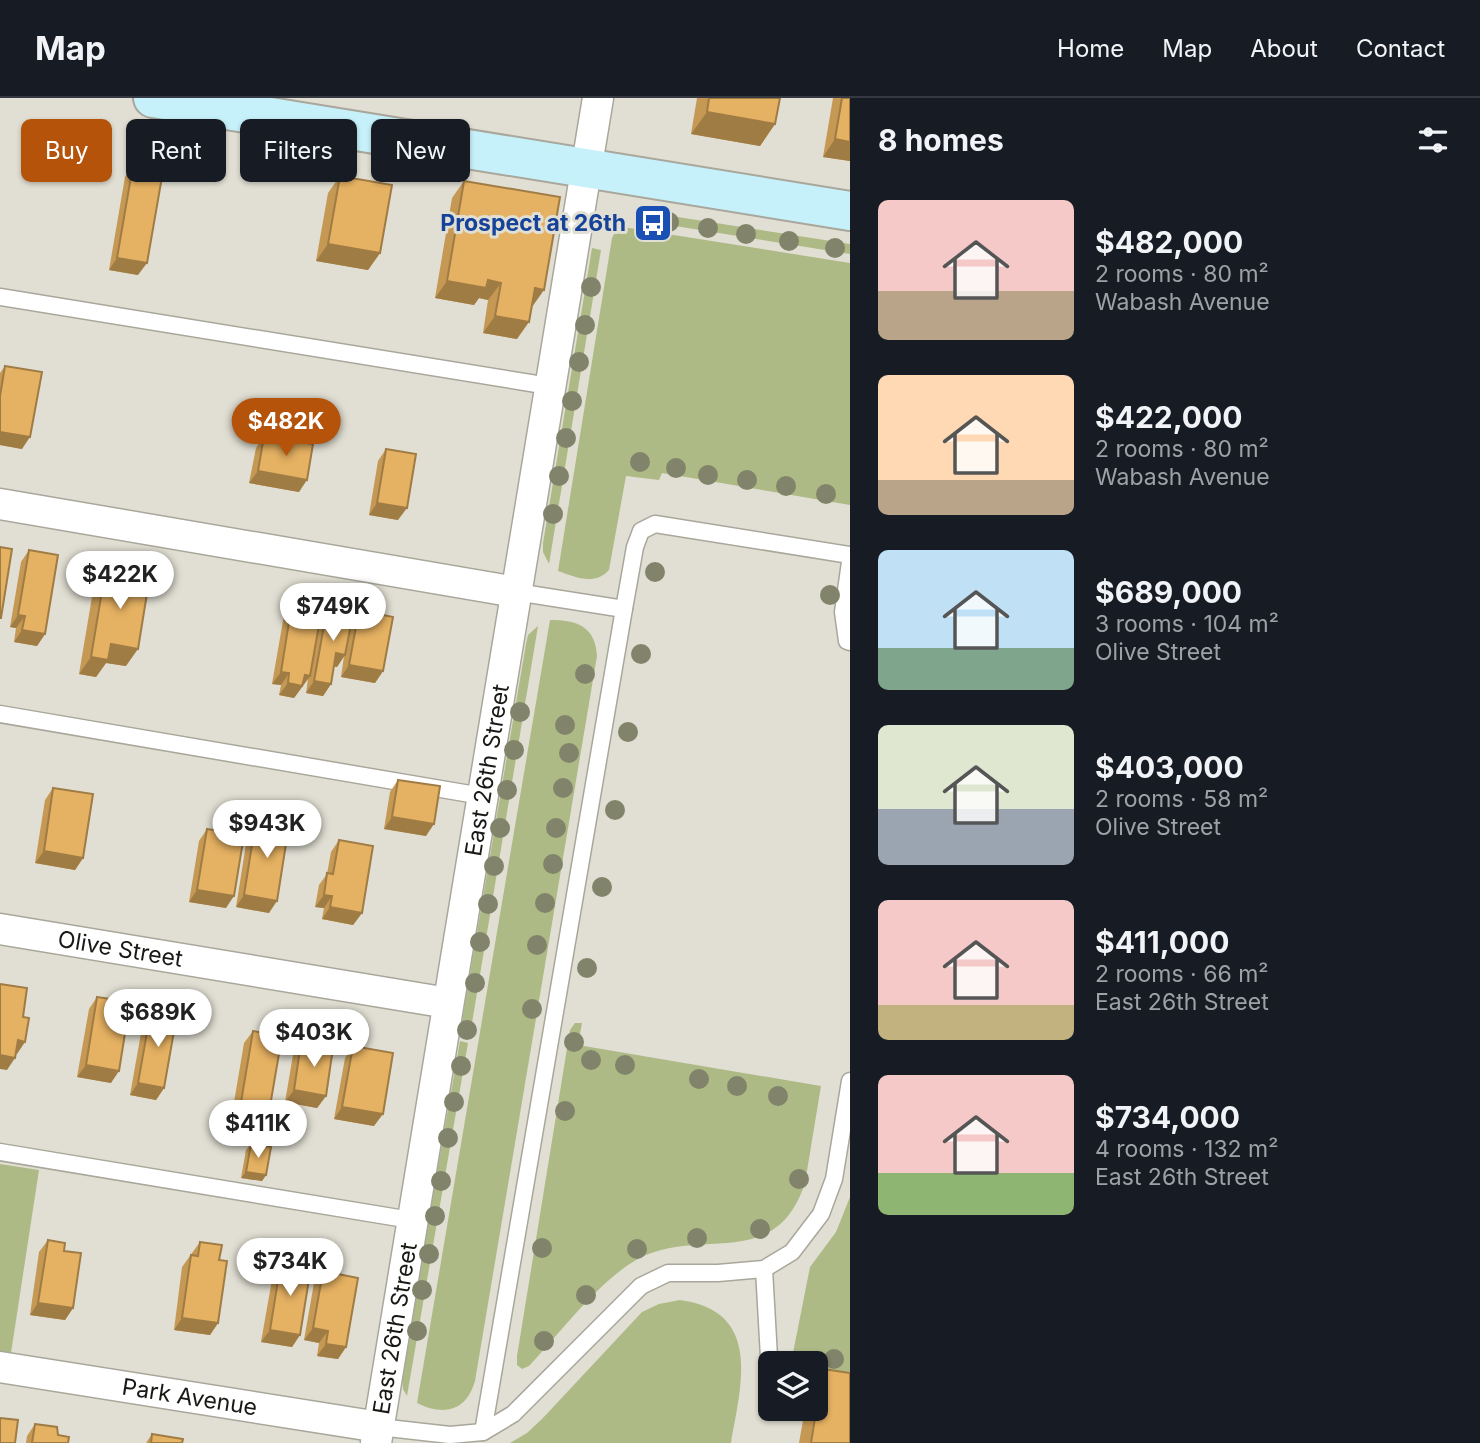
<!DOCTYPE html>
<meta charset="utf-8">
<style>
:root{--surface:#171b24;--page:#242831;--text:#f1f3f6;--muted:#9ea1a6;--line:#363941;--accent:#b45309}
body{margin:0;font-family:Inter,sans-serif;background:var(--page);color:var(--text);height:100vh;display:flex;flex-direction:column;font-size:26px;white-space:nowrap}
*{box-sizing:border-box;margin:0}
p{font-size:23px;color:var(--muted)}
.icon{flex:none;width:38px;height:38px;fill:none;stroke:currentColor;stroke-width:2;stroke-linecap:round;stroke-linejoin:round}
.map{position:relative;flex:1;overflow:hidden}
.side{display:flex;flex-direction:column;background:var(--surface);width:630px}
.side>*{flex:none}
.top-card{position:absolute;left:21px;top:21px;width:665px;height:63px;display:flex;gap:14px}
.fabs{position:absolute;left:758px;top:1253px;display:grid;gap:14px}
.fabs a{display:grid;place-items:center;width:70px;height:70px;border-radius:10px;background:var(--surface);box-shadow:0 2px 5px #0004;font-size:35px}
.price{position:absolute;translate:-50% -60px;padding:0 16px;border-radius:24px;background:#fff;color:#222;font-size:23px;line-height:46px;filter:drop-shadow(0 2px 4px #0008)}
.price::after{content:'';position:absolute;left:50%;top:42px;width:21px;height:16px;margin-left:-10px;background:inherit;clip-path:polygon(0 0,100% 0,50% 100%)}
.price.selected{background:var(--accent);color:#fff}
ul{padding:0;list-style:none}
li{display:flex;align-items:center;gap:21px;height:175px;padding:0 28px}
li span{display:grid;place-items:center;flex:none;width:196px;height:140px;border-radius:10px;color:#555}
li>.icon{margin-inline-start:auto}
span .icon{width:84px;height:84px;fill:#fffc;stroke-width:1}
li b{font-size:30px}
h2{display:flex;justify-content:space-between;align-items:center;height:84px;padding:0 28px;font-size:30px}
.chip{padding:0 24px;border-radius:10px;background:var(--surface);box-shadow:0 2px 5px #0004;font-size:24px;line-height:63px}
.chip.selected{background:var(--accent);color:#fff}
header{display:flex;align-items:center;gap:42px;box-sizing:border-box;height:98px;padding:0 35px;background:var(--surface);border-bottom:2px solid var(--line)}
header strong{font-size:33px}
nav{display:flex;gap:38px;margin-inline-start:auto;font-size:24px}
main{display:flex;flex:1;min-height:0}
.map>svg:first-child{display:block}
.green{fill:#aeba85}
.lines{fill:none;stroke-linecap:round;stroke-linejoin:round}
.lane-casing{stroke:#a9a79b;stroke-width:19}
.street-casing{stroke:#a9a79b;stroke-width:33}
.secondary-casing{stroke:#a9a79b;stroke-width:42}
.lane{stroke:#fff;stroke-width:16}
.street{stroke:#fff;stroke-width:30}
.secondary{stroke:#c7f1fa;stroke-width:38}
.tree{fill:#81846a}
.wall{fill:#c59854}
.shaded-wall{fill:#a07c45}
.building{fill:#e5b162;stroke:#a07c45;stroke-width:2}
.labels{text-anchor:middle;stroke-width:6;stroke-linejoin:round;paint-order:stroke}
.transit-label{font-size:23px;font-weight:bold;fill:#164399;stroke:#e1dfd3;text-anchor:end}
.street-label{font-size:23px;fill:#191814;stroke:#e1dfd3}
</style>
<header>
<strong>Map</strong>
<nav><a>Home</a><a>Map</a><a>About</a><a>Contact</a></nav>
</header>
<main>
<div class="map">
<svg width="850" height="1345" viewBox="0 0 850 1345">
<rect width="100%" height="100%" fill="#e1dfd3"/>
<g class="green">
<polygon points="646,114 850,146 850,156 644,123"/>
<path d="M623,129L850,165V407L662,375L659,382L626,378L609,472C595,488 575,479 558,473L612,140L615,134Z"/>
<polygon points="592,150 601,152 549,466 543,454 543,445"/>
<path d="M550,522C577,522 595,528 597,558L475,1283C466,1314 443,1318 417,1305Z"/>
<polygon points="538,528 470,937 460,935 526,546 528,537"/>
<path d="M575,925H582L578,947L821,988L805,1085C775,1176 698,1127 636,1162C597,1185 560,1235 529,1268L522,1271L517,1267V1258L570,932Z"/>
<polygon points="460,943 468,945 407,1298 403,1291 402,1275"/>
<polygon points="0,1066 39,1072 11,1255 0,1253"/>
<polygon points="850,1099 850,1295 816,1290 816,1265 791,1265 810,1169 836,1134"/>
<path d="M680,1202C763,1213 741,1288 731,1345H510L527,1335L542,1321L642,1214L659,1206Z"/>
</g>
<g class="lines">
<defs>
<g id="lane">
<polyline points="0,199 549,288"/>
<polyline points="850,464 843,514 847,543 850,544"/>
<polyline points="516,494 624,511"/>
<polyline points="0,616 482,698"/>
<polyline points="0,1054 411,1122"/>
<polyline points="764,1171 770,1277"/>
<polyline points="379,1329 450,1337 483,1334 513,1316 641,1188 668,1175 718,1175 764,1171 792,1154 821,1116 834,1081 850,983"/>
<polyline points="483,1334 624,511 635,449 641,433 655,426 850,457"/>
</g>
<g id="street">
<polyline points="0,406 516,494"/>
<path id="s1" d="M0,831L448,905"/>
<path id="s2" d="M0,1269L379,1329"/>
<path id="s3" d="M376,1345L598,0"/>
</g>
<polyline id="secondary" points="153,0 850,113"/>
</defs>
<use href="#lane" class="lane-casing"/>
<use href="#street" class="street-casing"/>
<use href="#secondary" class="secondary-casing"/>
<use href="#lane" class="lane"/>
<use href="#street" class="street"/>
<use href="#secondary" class="secondary"/>
</g>
<g class="tree">
<circle cx="669" cy="124" r="10"/>
<circle cx="708" cy="130" r="10"/>
<circle cx="746" cy="136" r="10"/>
<circle cx="789" cy="143" r="10"/>
<circle cx="835" cy="150" r="10"/>
<circle cx="591" cy="189" r="10"/>
<circle cx="585" cy="227" r="10"/>
<circle cx="579" cy="264" r="10"/>
<circle cx="572" cy="303" r="10"/>
<circle cx="566" cy="340" r="10"/>
<circle cx="640" cy="364" r="10"/>
<circle cx="676" cy="370" r="10"/>
<circle cx="708" cy="377" r="10"/>
<circle cx="559" cy="378" r="10"/>
<circle cx="747" cy="382" r="10"/>
<circle cx="786" cy="388" r="10"/>
<circle cx="826" cy="396" r="10"/>
<circle cx="553" cy="416" r="10"/>
<circle cx="655" cy="474" r="10"/>
<circle cx="830" cy="497" r="10"/>
<circle cx="641" cy="556" r="10"/>
<circle cx="585" cy="576" r="10"/>
<circle cx="520" cy="614" r="10"/>
<circle cx="565" cy="627" r="10"/>
<circle cx="628" cy="634" r="10"/>
<circle cx="514" cy="652" r="10"/>
<circle cx="569" cy="655" r="10"/>
<circle cx="563" cy="690" r="10"/>
<circle cx="507" cy="692" r="10"/>
<circle cx="615" cy="712" r="10"/>
<circle cx="500" cy="730" r="10"/>
<circle cx="556" cy="730" r="10"/>
<circle cx="553" cy="766" r="10"/>
<circle cx="494" cy="768" r="10"/>
<circle cx="602" cy="789" r="10"/>
<circle cx="545" cy="805" r="10"/>
<circle cx="488" cy="806" r="10"/>
<circle cx="480" cy="844" r="10"/>
<circle cx="537" cy="847" r="10"/>
<circle cx="587" cy="870" r="10"/>
<circle cx="475" cy="885" r="10"/>
<circle cx="532" cy="911" r="10"/>
<circle cx="467" cy="932" r="10"/>
<circle cx="574" cy="944" r="10"/>
<circle cx="591" cy="962" r="10"/>
<circle cx="625" cy="967" r="10"/>
<circle cx="461" cy="968" r="10"/>
<circle cx="699" cy="981" r="10"/>
<circle cx="737" cy="988" r="10"/>
<circle cx="778" cy="998" r="10"/>
<circle cx="454" cy="1004" r="10"/>
<circle cx="565" cy="1013" r="10"/>
<circle cx="448" cy="1040" r="10"/>
<circle cx="799" cy="1081" r="10"/>
<circle cx="441" cy="1083" r="10"/>
<circle cx="435" cy="1118" r="10"/>
<circle cx="760" cy="1131" r="10"/>
<circle cx="697" cy="1140" r="10"/>
<circle cx="542" cy="1150" r="10"/>
<circle cx="637" cy="1151" r="10"/>
<circle cx="429" cy="1156" r="10"/>
<circle cx="422" cy="1192" r="10"/>
<circle cx="586" cy="1197" r="10"/>
<circle cx="417" cy="1233" r="10"/>
<circle cx="544" cy="1243" r="10"/>
<circle cx="834" cy="1261" r="10"/>
</g>
<g class="wall">
<polygon points="697,0 780,0 775,26 760,48 691,36"/>
<polygon points="833,0 850,0 850,63 823,59"/>
<polygon points="133,67 138,177 109,172 125,79"/>
<polygon points="340,78 380,155 368,172 316,163 328,95"/>
<polygon points="464,83 532,209 517,241 483,235 488,202 479,200 474,207 435,200 452,100"/>
<polygon points="5,268 22,351 0,347 0,275"/>
<polygon points="264,338 299,394 249,385 256,350"/>
<polygon points="386,351 398,422 369,417 378,363"/>
<polygon points="29,452 45,536 37,548 14,544 16,530 10,529 21,464"/>
<polygon points="106,469 126,568 106,565 96,579 79,576 94,487"/>
<polygon points="292,505 320,521 327,511 351,523 359,512 383,573 375,585 341,579 344,558 337,569 334,568 331,586 323,598 306,595 308,581 294,600 279,597 281,587 272,586 284,517"/>
<polygon points="398,682 426,738 384,731 390,694"/>
<polygon points="53,690 83,760 75,772 35,765 45,702"/>
<polygon points="264,718 283,732 269,815 236,809 247,740"/>
<polygon points="207,731 226,810 189,804 199,743"/>
<polygon points="339,742 362,815 353,827 322,821 324,810 315,809 319,787 327,776 331,754"/>
<polygon points="97,899 111,985 77,979 89,911"/>
<polygon points="151,912 164,990 156,1002 130,997 143,924"/>
<polygon points="253,933 258,1038 243,1036 244,1030 230,1028 244,945"/>
<polygon points="301,945 326,998 317,1010 285,1004 293,957"/>
<polygon points="353,948 374,1028 334,1021 345,960"/>
<polygon points="251,1046 266,1077 262,1083 241,1080 246,1052"/>
<polygon points="48,1142 64,1153 73,1210 65,1222 30,1217 39,1154"/>
<polygon points="200,1144 219,1162 218,1225 210,1237 174,1232 182,1169"/>
<polygon points="281,1164 300,1237 292,1249 261,1244 273,1176"/>
<polygon points="323,1173 346,1249 338,1261 317,1258 319,1245 304,1242 314,1185"/>
<polygon points="823,1271 850,1345 799,1345 805,1311 816,1311 816,1281"/>
<polygon points="35,1326 58,1337 68,1345 26,1345 27,1338"/>
<polygon points="152,1336 182,1345 146,1345"/>
</g>
<g class="shaded-wall">
<polygon points="707,14 775,26 760,48 691,36"/>
<polygon points="835,41 850,44 850,63 823,59"/>
<polygon points="328,146 380,155 368,172 316,163"/>
<polygon points="117,160 147,165 138,177 109,172"/>
<polygon points="488,182 501,185 488,202 479,200 474,207 435,200 447,183"/>
<polygon points="535,190 544,192 532,209"/>
<polygon points="495,218 529,224 517,241 483,235"/>
<polygon points="0,334 30,339 22,351 0,347"/>
<polygon points="258,373 307,382 299,394 249,385"/>
<polygon points="377,405 407,410 398,422 369,417"/>
<polygon points="18,517 25,518 16,530 10,529"/>
<polygon points="22,532 45,536 37,548 14,544"/>
<polygon points="111,546 138,551 126,568 106,565 96,579 79,576 91,559"/>
<polygon points="336,555 345,557 337,569 328,567"/>
<polygon points="349,567 383,573 375,585 341,579"/>
<polygon points="281,574 289,575 281,587 272,586"/>
<polygon points="305,577 310,578 294,600 279,597 288,585"/>
<polygon points="314,583 331,586 323,598 306,595"/>
<polygon points="392,719 434,726 426,738 384,731"/>
<polygon points="44,753 83,760 75,772 35,765"/>
<polygon points="197,792 234,798 226,810 189,804"/>
<polygon points="244,797 277,803 269,815 236,809"/>
<polygon points="324,797 332,798 324,810 315,809"/>
<polygon points="330,809 362,815 353,827 322,821"/>
<polygon points="18,942 25,944 17,956 9,954"/>
<polygon points="0,957 15,960 7,972 0,971"/>
<polygon points="86,967 119,973 111,985 77,979"/>
<polygon points="138,985 164,990 156,1002 130,997"/>
<polygon points="294,992 326,998 317,1010 285,1004"/>
<polygon points="342,1009 383,1016 374,1028 334,1021"/>
<polygon points="239,1016 252,1018 244,1030 230,1028"/>
<polygon points="251,1024 267,1026 258,1038 243,1036"/>
<polygon points="246,1074 266,1077 262,1083 241,1080"/>
<polygon points="38,1205 73,1210 65,1222 30,1217"/>
<polygon points="182,1220 218,1225 210,1237 174,1232"/>
<polygon points="313,1230 328,1233 319,1245 304,1242"/>
<polygon points="270,1232 300,1237 292,1249 261,1244"/>
<polygon points="326,1246 346,1249 338,1261 317,1258"/>
</g>
<g class="building">
<polygon points="709,0 780,0 775,26 707,14"/>
<polygon points="842,0 850,0 850,44 835,41"/>
<polygon points="133,67 163,73 147,165 117,160"/>
<polygon points="340,78 392,87 380,155 328,146"/>
<polygon points="464,83 560,99 544,192 535,190 529,224 495,218 501,185 488,182 486,190 447,183"/>
<polygon points="5,268 42,274 30,339 0,334 0,298"/>
<polygon points="264,338 313,346 307,382 258,373"/>
<polygon points="386,351 416,356 407,410 377,405"/>
<polygon points="0,449 12,451 1,520 0,520"/>
<polygon points="29,452 58,457 45,536 22,532 25,518 18,517"/>
<polygon points="106,469 150,477 138,551 111,546 108,562 91,559"/>
<polygon points="292,505 322,510 310,578 305,577 302,588 288,585 289,575 281,574"/>
<polygon points="327,511 353,516 345,557 336,555 331,586 314,583"/>
<polygon points="359,512 393,519 383,573 349,567"/>
<polygon points="398,682 440,688 434,726 392,719"/>
<polygon points="53,690 93,696 83,760 44,753"/>
<polygon points="264,718 285,721 283,732 288,733 277,803 244,797 255,728 262,730"/>
<polygon points="207,731 244,737 234,798 197,792"/>
<polygon points="339,742 373,748 362,815 330,809 332,798 324,797 327,775 333,776"/>
<polygon points="0,886 27,890 23,919 29,920 25,944 18,942 15,960 0,957"/>
<polygon points="97,899 130,904 119,973 86,967"/>
<polygon points="151,912 177,916 164,990 138,985"/>
<polygon points="253,933 282,938 267,1026 251,1024 252,1018 239,1016"/>
<polygon points="301,945 333,950 326,998 294,992"/>
<polygon points="353,948 393,955 383,1016 342,1009"/>
<polygon points="251,1046 271,1049 266,1077 246,1074"/>
<polygon points="48,1142 65,1145 64,1153 81,1155 73,1210 38,1205"/>
<polygon points="200,1144 222,1147 219,1162 227,1163 218,1225 182,1220 191,1157 198,1158"/>
<polygon points="281,1164 311,1169 300,1237 270,1232"/>
<polygon points="323,1173 358,1180 346,1249 326,1246 328,1233 313,1230"/>
<polygon points="823,1271 850,1275 850,1345 811,1345"/>
<polygon points="0,1320 18,1322 15,1345 0,1345"/>
<polygon points="35,1326 57,1329 58,1337 69,1339 68,1345 32,1345"/>
<polygon points="152,1336 183,1341 182,1345 151,1345"/>
</g>
<defs>
<symbol id="bus-square" viewBox="-11 -11 22 22"><rect x="-9" y="-9" width="18" height="18" rx="4" fill="#1a4fb4" stroke="#e1dfd3"/><path d="M-5-6H5V4H4V6H2V4H-2V6H-4V4H-5ZM-3.5-4V0h7V-4ZM-3.5 1.2v1.5H-2V1.2ZM2 1.2v1.5H3.5V1.2Z" fill="#fff"/></symbol>
</defs>
<g fill-rule="evenodd">
<use href="#bus-square" x="631" y="103" width="44" height="44"/>
</g>
<g class="labels">
<g class="transit-label">
<text x="626" y="133">Prospect at 26th</text>
</g>
<g class="street-label">
<text dy="8" stroke="none"><textPath href="#s3" startOffset="682">East 26th Street</textPath></text>
<text dy="8" stroke="none"><textPath href="#s1" startOffset="122">Olive Street</textPath></text>
<text dy="8" stroke="none"><textPath href="#s3" startOffset="116">East 26th Street</textPath></text>
<text dy="8" stroke="none"><textPath href="#s2" startOffset="192">Park Avenue</textPath></text>
</g>
</g>
</svg>
<div class="fabs">
<a><svg class="icon" aria-label="layers" viewBox="0 0 24 24"><path d="M12 4l9 5-9 5-9-5zM3 14l9 5 9-5"/></svg></a>
</div>
<b class="price selected" style="left:286px;top:360px">$482K</b>
<b class="price" style="left:120px;top:513px">$422K</b>
<b class="price" style="left:333px;top:545px">$749K</b>
<b class="price" style="left:267px;top:762px">$943K</b>
<b class="price" style="left:158px;top:951px">$689K</b>
<b class="price" style="left:314px;top:971px">$403K</b>
<b class="price" style="left:258px;top:1062px">$411K</b>
<b class="price" style="left:290px;top:1200px">$734K</b>
<div class="top-card">
<a class="chip selected">Buy</a>
<a class="chip">Rent</a>
<a class="chip">Filters</a>
<a class="chip">New</a>
</div>
</div>
<section class="side">
<h2>8 homes<svg class="icon" aria-label="filters" viewBox="0 0 24 24"><path d="M4 7h16M4 17h16"/><circle cx="9" cy="7" r="2"/><circle cx="15" cy="17" r="2"/></svg></h2>
<ul>
<li><span style="background:linear-gradient(#f6c9c9 65%,#b9a48a 0)"><svg class="icon" aria-label="home" viewBox="0 0 24 24"><path d="M3 11l9-7 9 7M6 9v11h12V9"/></svg></span><div><b>$482,000</b><p>2 rooms · 80 m²</p><p>Wabash Avenue</p></div></li>
<li><span style="background:linear-gradient(#ffd9b3 75%,#b9a48a 0)"><svg class="icon" aria-label="home" viewBox="0 0 24 24"><path d="M3 11l9-7 9 7M6 9v11h12V9"/></svg></span><div><b>$422,000</b><p>2 rooms · 80 m²</p><p>Wabash Avenue</p></div></li>
<li><span style="background:linear-gradient(#bfe0f5 70%,#7fa58c 0)"><svg class="icon" aria-label="home" viewBox="0 0 24 24"><path d="M3 11l9-7 9 7M6 9v11h12V9"/></svg></span><div><b>$689,000</b><p>3 rooms · 104 m²</p><p>Olive Street</p></div></li>
<li><span style="background:linear-gradient(#dfe7d0 60%,#9aa5b1 0)"><svg class="icon" aria-label="home" viewBox="0 0 24 24"><path d="M3 11l9-7 9 7M6 9v11h12V9"/></svg></span><div><b>$403,000</b><p>2 rooms · 58 m²</p><p>Olive Street</p></div></li>
<li><span style="background:linear-gradient(#f6c9c9 75%,#c2b280 0)"><svg class="icon" aria-label="home" viewBox="0 0 24 24"><path d="M3 11l9-7 9 7M6 9v11h12V9"/></svg></span><div><b>$411,000</b><p>2 rooms · 66 m²</p><p>East 26th Street</p></div></li>
<li><span style="background:linear-gradient(#f6c9c9 70%,#8fb573 0)"><svg class="icon" aria-label="home" viewBox="0 0 24 24"><path d="M3 11l9-7 9 7M6 9v11h12V9"/></svg></span><div><b>$734,000</b><p>4 rooms · 132 m²</p><p>East 26th Street</p></div></li>
</ul>
</section>
</main>
